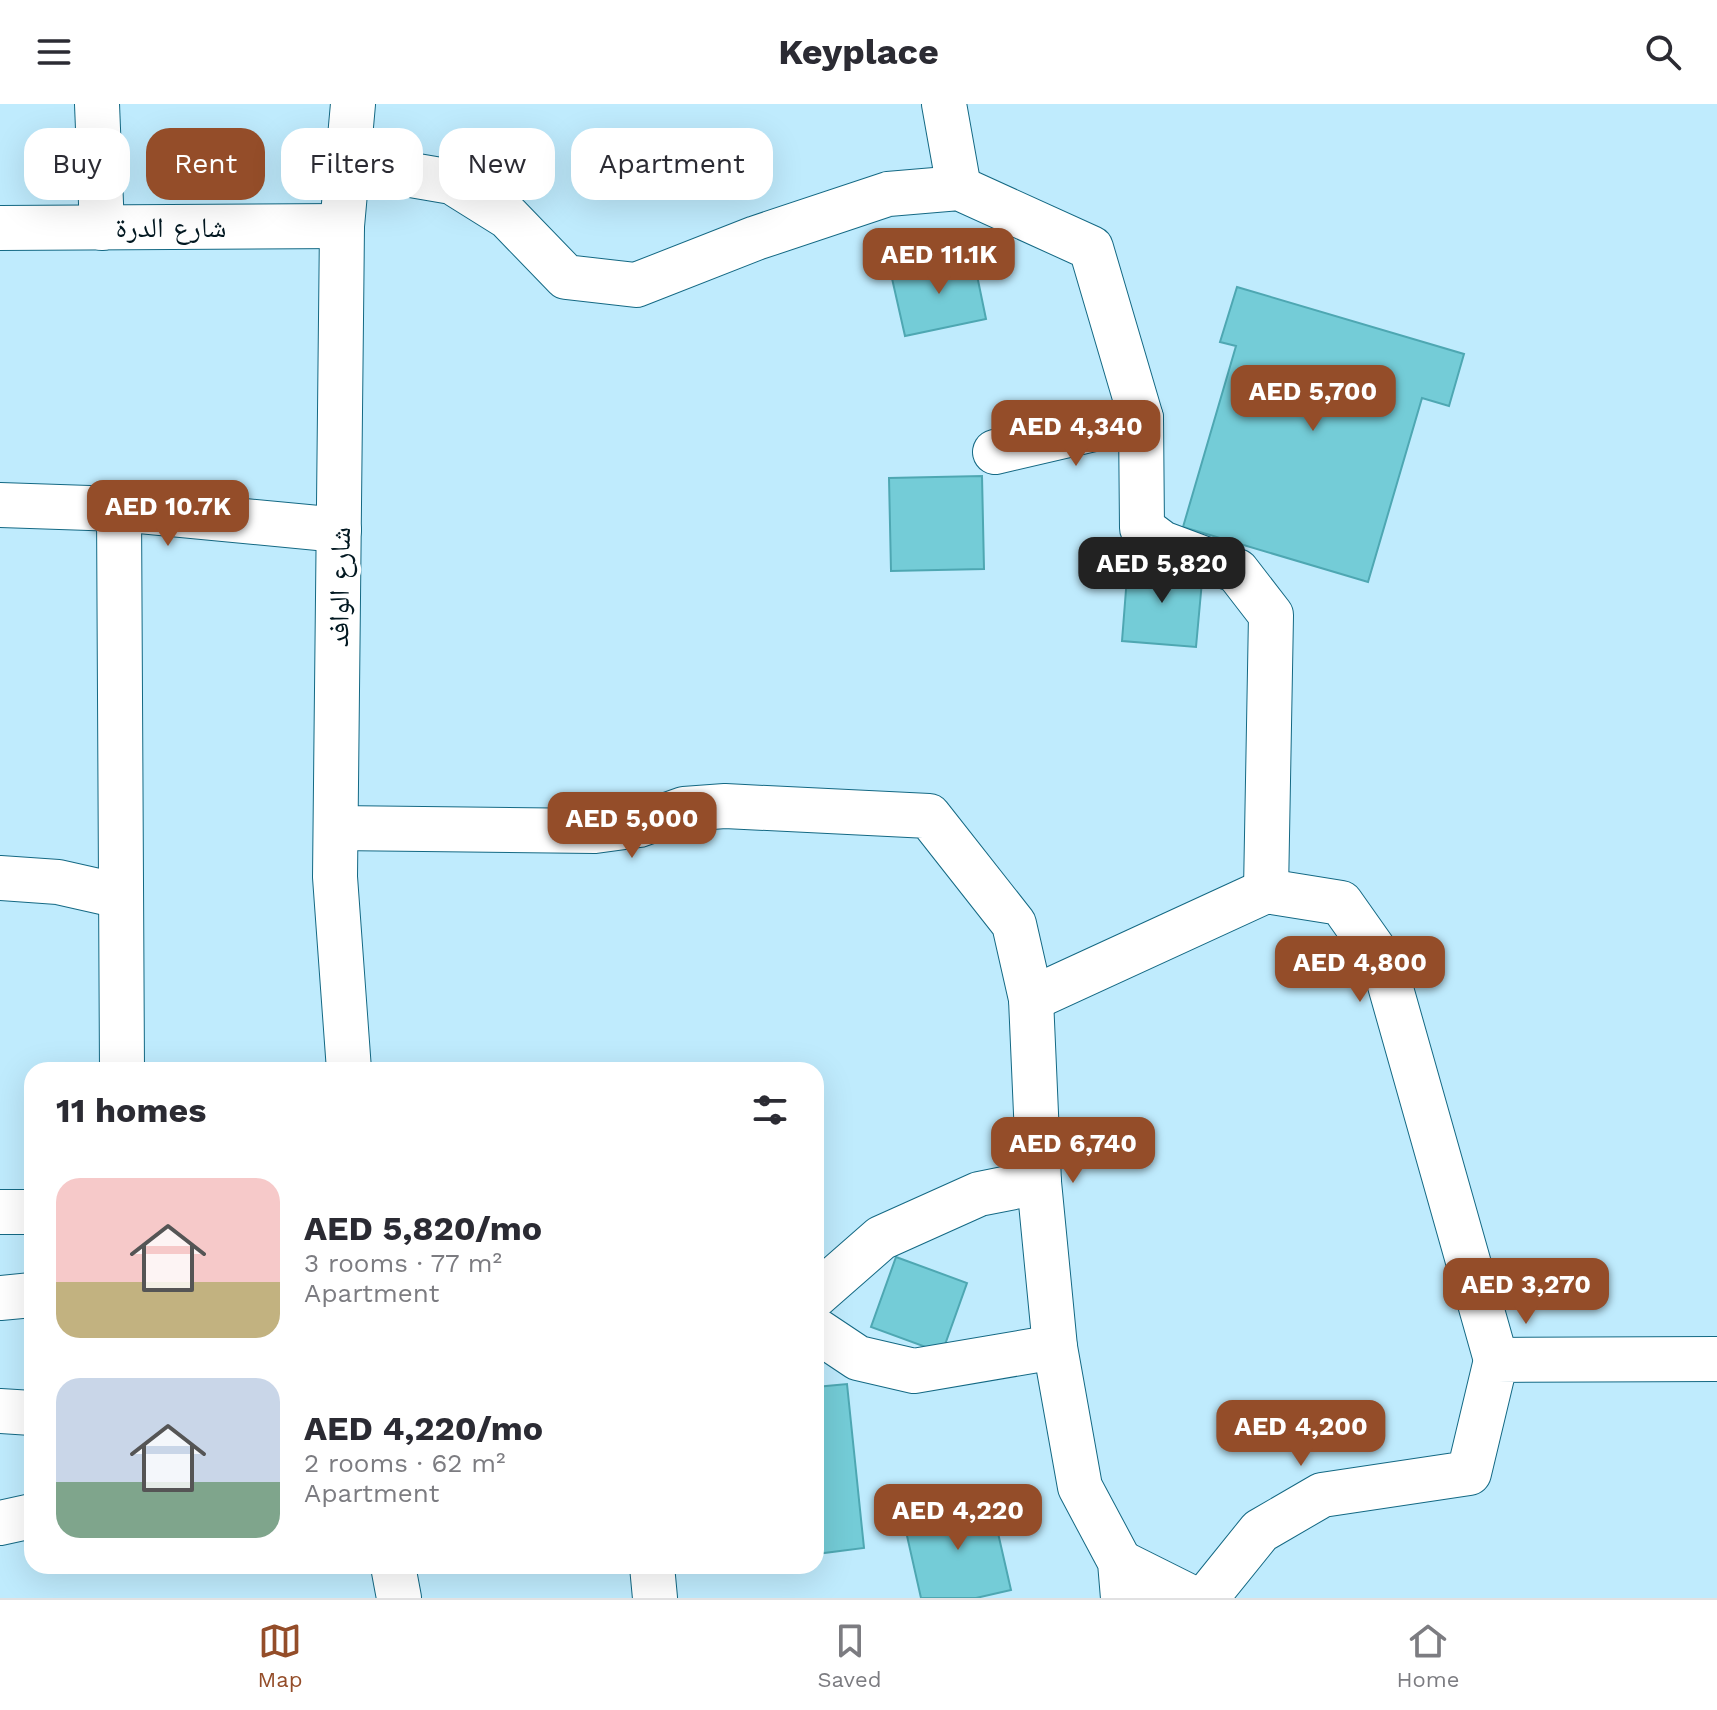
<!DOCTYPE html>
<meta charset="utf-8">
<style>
:root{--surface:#fff;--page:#f7f7f7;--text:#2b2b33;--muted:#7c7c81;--line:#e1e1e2;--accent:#944d29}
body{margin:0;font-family:"Work Sans","Noto Naskh Arabic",sans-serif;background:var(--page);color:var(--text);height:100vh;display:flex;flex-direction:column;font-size:30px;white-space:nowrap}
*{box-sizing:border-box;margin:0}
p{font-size:26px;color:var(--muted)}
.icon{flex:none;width:44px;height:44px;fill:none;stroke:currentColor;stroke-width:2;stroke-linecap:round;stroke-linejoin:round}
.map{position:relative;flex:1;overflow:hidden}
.panel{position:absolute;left:24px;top:958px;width:800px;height:512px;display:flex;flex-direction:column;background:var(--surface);border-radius:24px;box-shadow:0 8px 32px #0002}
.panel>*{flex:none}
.guide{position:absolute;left:24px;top:24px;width:800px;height:72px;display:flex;gap:16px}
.price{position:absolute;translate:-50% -68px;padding:0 18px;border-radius:16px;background:var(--accent);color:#fff;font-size:26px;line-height:52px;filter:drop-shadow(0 2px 4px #0008)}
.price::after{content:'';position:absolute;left:50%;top:48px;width:24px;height:18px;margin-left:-12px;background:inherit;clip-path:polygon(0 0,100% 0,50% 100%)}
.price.on{background:#222;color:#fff}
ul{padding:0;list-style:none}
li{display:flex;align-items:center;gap:24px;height:200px;padding:0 32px}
li span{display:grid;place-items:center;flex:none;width:224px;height:160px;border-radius:24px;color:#555}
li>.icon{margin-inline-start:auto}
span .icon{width:96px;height:96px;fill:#fffc;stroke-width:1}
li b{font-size:34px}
h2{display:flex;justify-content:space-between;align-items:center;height:96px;padding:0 32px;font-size:34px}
.tag{padding:0 28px;border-radius:24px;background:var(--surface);box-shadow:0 8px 32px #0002;font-size:28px;line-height:72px}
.tag.on{background:var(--accent);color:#fff}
header{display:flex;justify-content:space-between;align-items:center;height:104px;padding:0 32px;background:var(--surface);font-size:36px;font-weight:700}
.tab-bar{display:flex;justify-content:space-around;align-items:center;height:112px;border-top:2px solid var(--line);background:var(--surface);font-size:22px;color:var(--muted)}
.tab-bar a{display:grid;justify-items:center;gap:4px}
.tab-bar .on{color:var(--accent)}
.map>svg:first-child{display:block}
.building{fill:#74ccd7;stroke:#4ea7b2;stroke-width:2}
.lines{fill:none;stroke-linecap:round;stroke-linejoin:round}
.minor-casing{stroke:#146984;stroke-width:46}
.minor{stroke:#fff;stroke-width:44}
.labels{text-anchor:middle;stroke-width:8;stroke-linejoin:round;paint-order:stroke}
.street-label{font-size:28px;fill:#021821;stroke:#fff}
</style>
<header><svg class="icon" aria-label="menu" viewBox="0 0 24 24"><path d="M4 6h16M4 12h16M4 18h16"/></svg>Keyplace<svg class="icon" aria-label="search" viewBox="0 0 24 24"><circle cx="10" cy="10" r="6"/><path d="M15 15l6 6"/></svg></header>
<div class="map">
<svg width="1717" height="1494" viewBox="0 0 1717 1494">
<rect width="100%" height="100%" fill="#bfebfd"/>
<g class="building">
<polygon points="973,152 986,215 905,232 891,170"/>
<polygon points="1237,183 1464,250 1449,302 1422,294 1368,478 1183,423 1236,242 1220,238"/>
<polygon points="982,372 984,465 891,467 889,374"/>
<polygon points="1128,460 1203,466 1196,543 1122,537"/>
<polygon points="896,1153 967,1179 942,1249 871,1223"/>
<polygon points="847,1280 864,1444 816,1450 816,1283"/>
<polygon points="990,1394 1011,1486 976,1494 921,1494 903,1414"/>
</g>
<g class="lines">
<defs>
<g id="minor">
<polyline points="97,0 102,124"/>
<polyline points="944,0 959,84"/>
<polyline points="347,60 452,78 508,113 566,173 636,181 756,134 888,90 959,84 1091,144 1141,314 1142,424 1162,439 1237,467 1271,511 1266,787"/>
<polyline points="0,124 342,122"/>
<polyline points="995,348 1141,314"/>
<polyline points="0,401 119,405 339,426"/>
<polyline points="119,405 122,966"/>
<polyline points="336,724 595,727 639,721 684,705 725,702 929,712 1014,820 1031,895 1039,1078 1055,1243 1080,1383 1120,1458 1123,1494"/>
<polyline points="0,774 58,778 120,792"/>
<polyline points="1031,895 1266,787 1341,799 1384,860 1496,1256"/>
<polyline points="349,966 335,773 342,122 353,0"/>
<polyline points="0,1108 32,1108"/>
<polyline points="816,1191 881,1134 979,1090 1039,1078"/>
<polyline points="0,1194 32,1191"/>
<polyline points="816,1226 858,1254 914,1267 1055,1243"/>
<polyline points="0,1307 32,1309"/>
<polyline points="0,1419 32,1412"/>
<polyline points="1120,1458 1192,1494"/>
<polyline points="393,1462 399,1494"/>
<polyline points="652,1462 655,1494"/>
<polyline points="1206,1494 1260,1427 1322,1391 1469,1369 1496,1256 1717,1255"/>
</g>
</defs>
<use href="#minor" class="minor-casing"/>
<use href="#minor" class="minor"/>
</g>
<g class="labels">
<g class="street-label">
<text x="171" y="133">شارع الدرة</text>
<text transform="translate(339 483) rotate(-89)" y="10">شارع الوافد</text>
</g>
</g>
</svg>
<b class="price" style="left:939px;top:192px">AED 11.1K</b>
<b class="price" style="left:1313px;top:329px">AED 5,700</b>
<b class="price" style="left:1076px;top:364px">AED 4,340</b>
<b class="price" style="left:168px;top:444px">AED 10.7K</b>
<b class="price on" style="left:1162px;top:501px">AED 5,820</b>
<b class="price" style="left:632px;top:756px">AED 5,000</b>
<b class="price" style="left:1360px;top:900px">AED 4,800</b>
<b class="price" style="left:1073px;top:1081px">AED 6,740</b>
<b class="price" style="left:1526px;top:1222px">AED 3,270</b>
<b class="price" style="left:1301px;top:1364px">AED 4,200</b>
<b class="price" style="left:958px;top:1448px">AED 4,220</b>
<div class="guide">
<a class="tag">Buy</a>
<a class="tag on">Rent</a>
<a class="tag">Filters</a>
<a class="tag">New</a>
<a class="tag">Apartment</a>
</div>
<section class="panel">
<h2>11 homes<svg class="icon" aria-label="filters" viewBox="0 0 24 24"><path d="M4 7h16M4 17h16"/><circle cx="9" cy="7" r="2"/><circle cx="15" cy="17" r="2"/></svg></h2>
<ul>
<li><span style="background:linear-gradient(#f6c9c9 65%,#c2b280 0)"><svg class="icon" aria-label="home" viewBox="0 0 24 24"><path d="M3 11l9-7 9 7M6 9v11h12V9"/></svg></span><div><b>AED 5,820/mo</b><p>3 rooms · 77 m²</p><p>Apartment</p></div></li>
<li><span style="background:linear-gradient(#c9d6e8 65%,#7fa58c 0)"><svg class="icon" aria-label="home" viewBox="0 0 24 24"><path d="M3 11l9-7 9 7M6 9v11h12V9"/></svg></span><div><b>AED 4,220/mo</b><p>2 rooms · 62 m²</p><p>Apartment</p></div></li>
</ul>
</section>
</div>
<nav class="tab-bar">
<a class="on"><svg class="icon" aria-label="map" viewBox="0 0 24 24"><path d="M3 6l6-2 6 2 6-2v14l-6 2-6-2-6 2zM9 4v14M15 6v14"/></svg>Map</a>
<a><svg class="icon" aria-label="saved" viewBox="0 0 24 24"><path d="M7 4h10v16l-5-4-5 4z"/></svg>Saved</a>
<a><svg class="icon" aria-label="home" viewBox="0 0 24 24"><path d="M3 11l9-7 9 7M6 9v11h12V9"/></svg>Home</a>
</nav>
